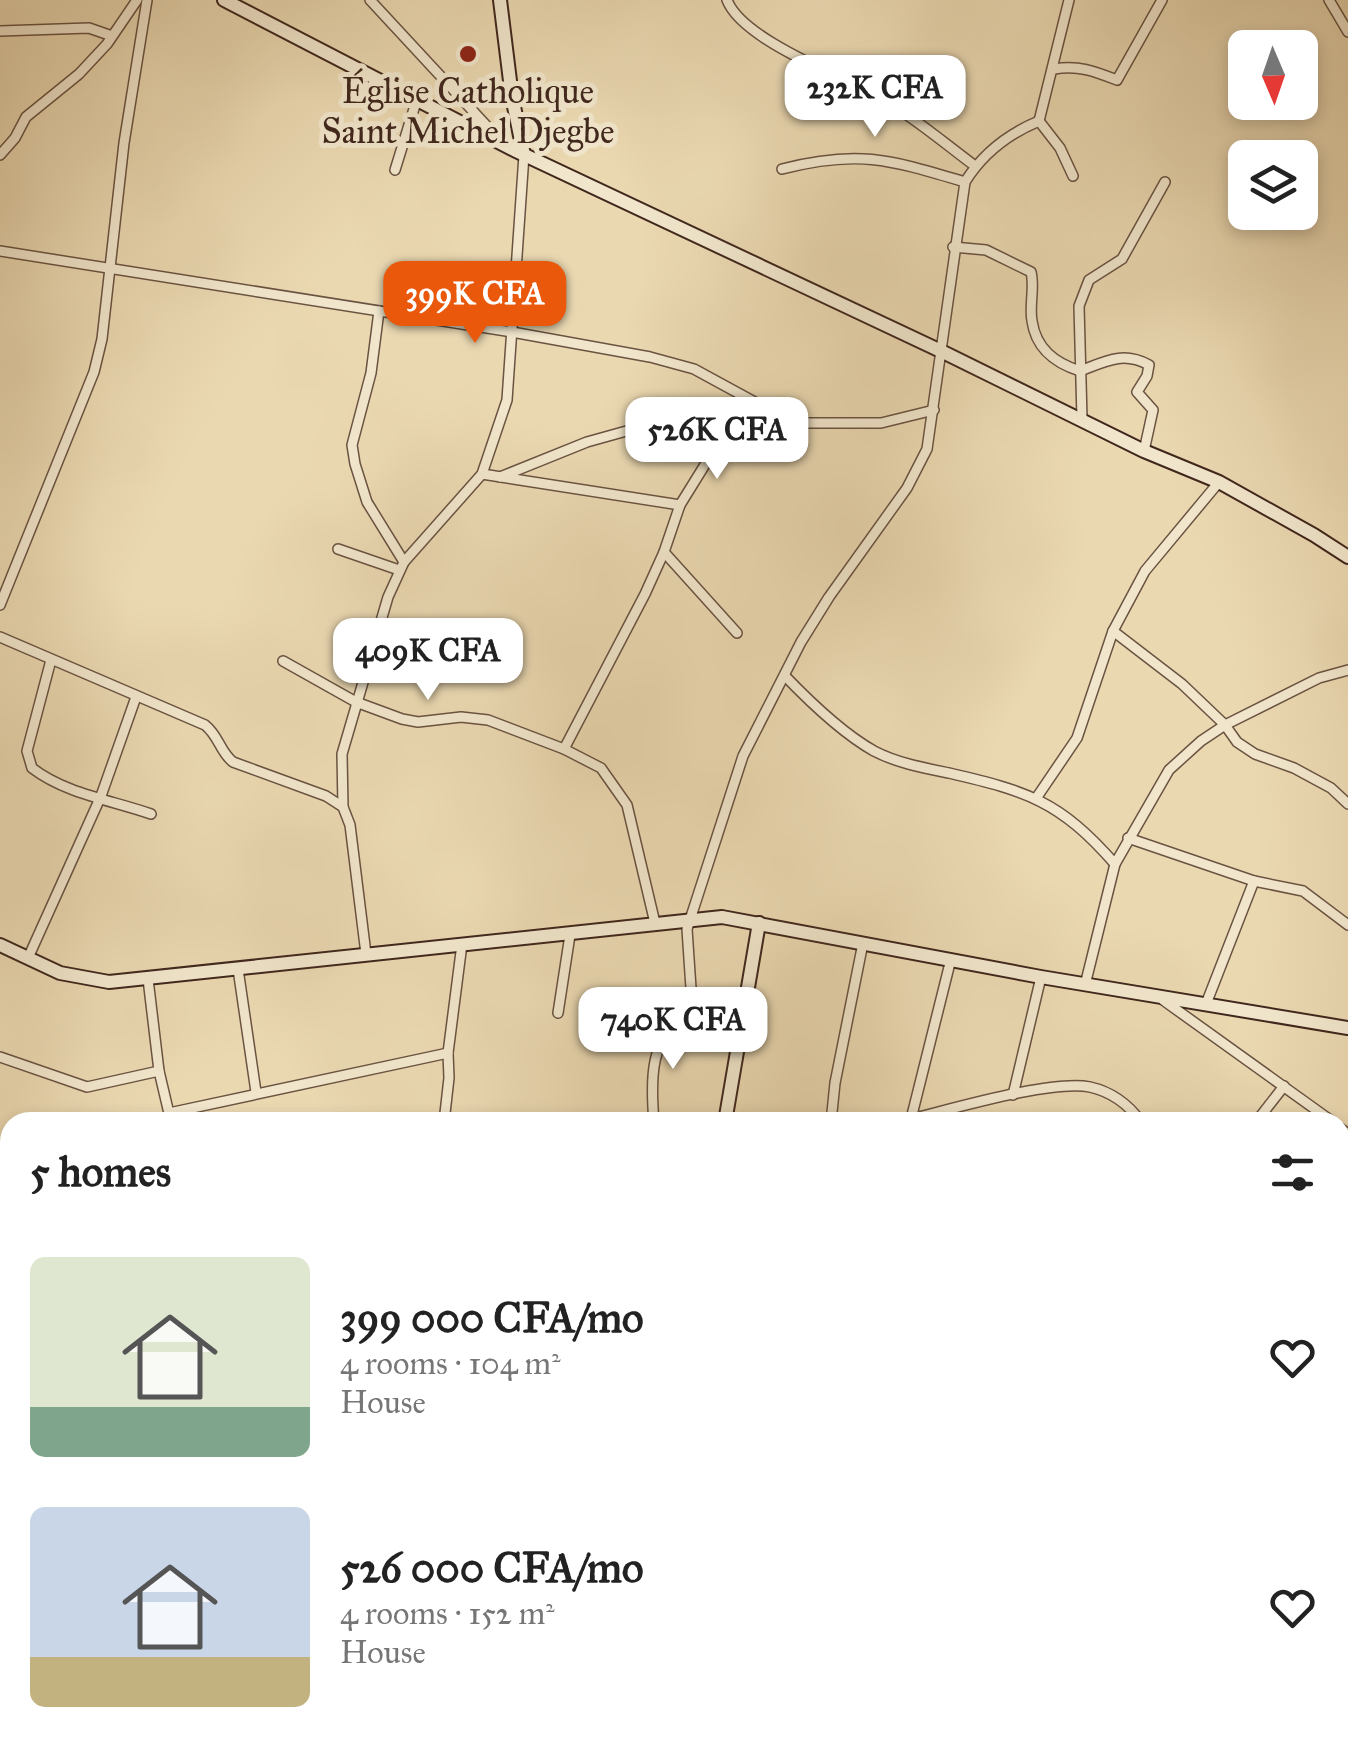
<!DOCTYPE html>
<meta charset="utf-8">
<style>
:root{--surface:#fff;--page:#f2f2f2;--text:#222;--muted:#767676;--accent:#ea580c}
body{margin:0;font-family:"IM FELL Great Primer",serif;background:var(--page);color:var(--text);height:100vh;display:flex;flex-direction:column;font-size:38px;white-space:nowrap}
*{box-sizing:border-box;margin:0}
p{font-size:32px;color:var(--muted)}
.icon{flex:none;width:55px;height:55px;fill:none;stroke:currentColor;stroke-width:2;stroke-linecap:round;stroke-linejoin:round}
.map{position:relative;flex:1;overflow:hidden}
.sheet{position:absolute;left:0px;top:1112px;width:1350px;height:642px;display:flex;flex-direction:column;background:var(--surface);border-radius:30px 30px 0 0;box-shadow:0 5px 15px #0003}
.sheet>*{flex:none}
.needle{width:65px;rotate:178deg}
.tools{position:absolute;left:1228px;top:30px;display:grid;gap:20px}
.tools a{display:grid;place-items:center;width:90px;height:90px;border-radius:15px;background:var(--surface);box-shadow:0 5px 15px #0003;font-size:50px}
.price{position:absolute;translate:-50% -85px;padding:0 22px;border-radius:20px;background:#fff;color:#222;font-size:32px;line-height:65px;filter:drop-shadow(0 2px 5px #0008)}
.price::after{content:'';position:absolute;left:50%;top:60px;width:30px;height:22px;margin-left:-15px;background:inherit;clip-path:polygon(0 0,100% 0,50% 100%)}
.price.selected{background:var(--accent);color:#fff}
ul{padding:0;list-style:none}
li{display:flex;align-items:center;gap:30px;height:250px;padding:0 30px}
li span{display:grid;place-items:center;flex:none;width:280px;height:200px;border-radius:15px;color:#555}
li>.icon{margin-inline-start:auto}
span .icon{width:120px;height:120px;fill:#fffc;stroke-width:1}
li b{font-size:42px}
h2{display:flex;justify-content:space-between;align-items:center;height:120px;padding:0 30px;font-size:42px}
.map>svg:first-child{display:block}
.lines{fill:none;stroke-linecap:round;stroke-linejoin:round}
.street-casing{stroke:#6a5342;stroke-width:12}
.secondary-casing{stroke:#40271d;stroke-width:16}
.street{stroke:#f1e6cc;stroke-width:9}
.secondary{stroke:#f1e6cc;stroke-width:12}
.poi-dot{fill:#8f2418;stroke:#f1e6cc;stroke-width:4}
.labels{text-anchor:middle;stroke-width:10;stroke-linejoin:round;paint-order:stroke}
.poi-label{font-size:35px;fill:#40271d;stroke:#f1e6cc}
</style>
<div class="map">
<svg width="1348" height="1754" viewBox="0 0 1348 1754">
<rect width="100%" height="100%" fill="#ead8b1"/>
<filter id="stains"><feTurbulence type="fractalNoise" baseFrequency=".002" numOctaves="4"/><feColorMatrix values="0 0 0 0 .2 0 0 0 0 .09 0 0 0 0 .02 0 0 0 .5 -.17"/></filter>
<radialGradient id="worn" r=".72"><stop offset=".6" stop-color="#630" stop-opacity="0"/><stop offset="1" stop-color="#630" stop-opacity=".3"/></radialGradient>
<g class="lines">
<defs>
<g id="street">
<polyline points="370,0 497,137"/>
<path d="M727,0C742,40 843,77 881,98C914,117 944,143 975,166"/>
<polyline points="1329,0 1348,32"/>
<polyline points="0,31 89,28 112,36"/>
<path d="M1054,69C1079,65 1094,71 1117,80L1162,0"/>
<polyline points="1039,121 1069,0"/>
<polyline points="0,155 15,138 26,117 79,74 107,44 137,0"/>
<path d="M782,169C859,149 891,160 965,182"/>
<polyline points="395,170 417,99"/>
<path d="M953,247L986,250L1031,272C1035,288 1029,305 1032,321C1036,349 1055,363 1080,371C1106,361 1123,351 1149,365L1147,376L1137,392L1153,410L1144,451"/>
<polyline points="0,251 512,332 650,357 694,369 793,423 881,423 934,410"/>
<polyline points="379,311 371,373 352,445 355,464 367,502 404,562"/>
<polyline points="1082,419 1079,306 1089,280 1122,259 1165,182"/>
<polyline points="482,474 680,505"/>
<polyline points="500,477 587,442 673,418 741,406"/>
<polyline points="338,549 399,570"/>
<polyline points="664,552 737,633"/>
<polyline points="0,605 94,372 102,339 124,143 147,0"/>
<polyline points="1113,631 1182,684 1225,725 1237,742 1255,754 1294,768 1331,788 1348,804"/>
<path d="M0,637L205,725C219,736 220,752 233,762L326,796L343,807"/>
<path d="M51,660L27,751L32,768C66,794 111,800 151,814"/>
<polyline points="283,661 356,702 402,719 418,722 461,717 488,720 564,749 601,768 627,805 655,923"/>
<path d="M785,676C810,702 842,733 874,751C897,763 924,768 949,773C1027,791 1060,801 1115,864"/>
<polyline points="564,749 645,594 664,552 680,505 745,400"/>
<polyline points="1037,797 1077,738 1113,631 1145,571 1219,482"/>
<polyline points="1128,838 1254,881 1303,891 1348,925"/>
<polyline points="366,954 350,825 343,807 342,754 388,597 404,562 482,474 507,400 524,155"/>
<polyline points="28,958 101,796 136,697"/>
<path d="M951,959L911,1119C952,1109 1053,1079 1090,1087C1112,1092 1129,1105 1141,1122"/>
<polyline points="238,969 256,1092"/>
<polyline points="148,979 159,1071 171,1122"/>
<polyline points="1085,985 1115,864 1169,770 1201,741 1225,725 1319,678 1348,670"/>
<polyline points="1163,1000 1333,1122"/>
<polyline points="1206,1004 1254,881"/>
<polyline points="558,1013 570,935"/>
<path d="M693,1018L687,929L743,756L801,642L829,597L907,488L927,449L965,182C983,153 1008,134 1039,121L1060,148L1073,176"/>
<polyline points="0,1057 87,1087 159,1071"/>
<polyline points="1013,1095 1041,977"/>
<polyline points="169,1113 448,1053"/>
<polyline points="444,1122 449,1078 448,1053 462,944"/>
<path d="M654,1122C651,1087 647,1028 693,1018C708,1014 727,1017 742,1017"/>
<polyline points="831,1122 835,1083 863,943"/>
<polyline points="1256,1122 1284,1086"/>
<polyline points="1340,1128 1348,1134"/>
<polyline points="0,1248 10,1245"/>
<polyline points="0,1343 10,1341"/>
<polyline points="1340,1369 1348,1373"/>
<polyline points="0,1438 10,1436"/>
<polyline points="0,1531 10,1529"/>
<polyline points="1340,1569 1348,1574"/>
<polyline points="431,1745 452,1754"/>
<polyline points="607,1745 610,1754"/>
<polyline points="790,1745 794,1754"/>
<polyline points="209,1754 213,1745"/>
<polyline points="909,1754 916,1745"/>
<polyline points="1129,1754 1133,1745"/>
</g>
<g id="secondary">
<polyline points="224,0 514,150 943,352 1144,451 1219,482 1314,535 1348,557"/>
<polyline points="500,0 512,97 524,155"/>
<polyline points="0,945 60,973 109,982 722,917 1041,977 1348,1028"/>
<polyline points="725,1122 759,923"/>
<polyline points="1340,1305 1348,1303"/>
<polyline points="0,1635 10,1633"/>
</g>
</defs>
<use href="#street" class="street-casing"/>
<use href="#secondary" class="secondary-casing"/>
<use href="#street" class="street"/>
<use href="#secondary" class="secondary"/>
</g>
<circle class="poi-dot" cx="468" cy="54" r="10"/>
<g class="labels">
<g class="poi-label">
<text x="468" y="103">Église Catholique<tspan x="468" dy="40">Saint Michel Djegbe</tspan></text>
</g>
</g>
<rect width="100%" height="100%" filter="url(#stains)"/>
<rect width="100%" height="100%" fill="url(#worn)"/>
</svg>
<div class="tools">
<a><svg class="needle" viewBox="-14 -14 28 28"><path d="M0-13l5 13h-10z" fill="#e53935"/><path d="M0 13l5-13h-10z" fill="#767676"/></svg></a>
<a><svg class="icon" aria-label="layers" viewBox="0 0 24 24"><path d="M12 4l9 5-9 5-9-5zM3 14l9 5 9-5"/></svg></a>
</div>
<b class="price" style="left:875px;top:140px">232K CFA</b>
<b class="price selected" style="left:475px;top:346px">399K CFA</b>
<b class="price" style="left:717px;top:482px">526K CFA</b>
<b class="price" style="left:428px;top:703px">409K CFA</b>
<b class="price" style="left:673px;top:1072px">740K CFA</b>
<section class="sheet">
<h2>5 homes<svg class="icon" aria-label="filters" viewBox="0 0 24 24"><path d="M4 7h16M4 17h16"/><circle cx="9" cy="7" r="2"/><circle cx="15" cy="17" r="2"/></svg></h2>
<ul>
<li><span style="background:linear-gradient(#dfe7d0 75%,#7fa58c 0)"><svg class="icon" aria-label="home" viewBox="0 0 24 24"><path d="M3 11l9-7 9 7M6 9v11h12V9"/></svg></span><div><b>399 000 CFA/mo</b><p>4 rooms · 104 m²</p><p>House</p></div><svg class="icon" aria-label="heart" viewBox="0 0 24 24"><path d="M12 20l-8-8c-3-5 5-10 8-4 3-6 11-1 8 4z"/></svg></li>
<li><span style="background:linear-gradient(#c9d6e8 75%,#c2b280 0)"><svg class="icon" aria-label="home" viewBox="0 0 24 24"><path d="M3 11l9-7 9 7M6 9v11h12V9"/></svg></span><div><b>526 000 CFA/mo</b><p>4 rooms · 152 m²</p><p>House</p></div><svg class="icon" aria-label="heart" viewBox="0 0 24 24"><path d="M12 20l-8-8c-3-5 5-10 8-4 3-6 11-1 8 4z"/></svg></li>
</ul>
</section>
</div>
